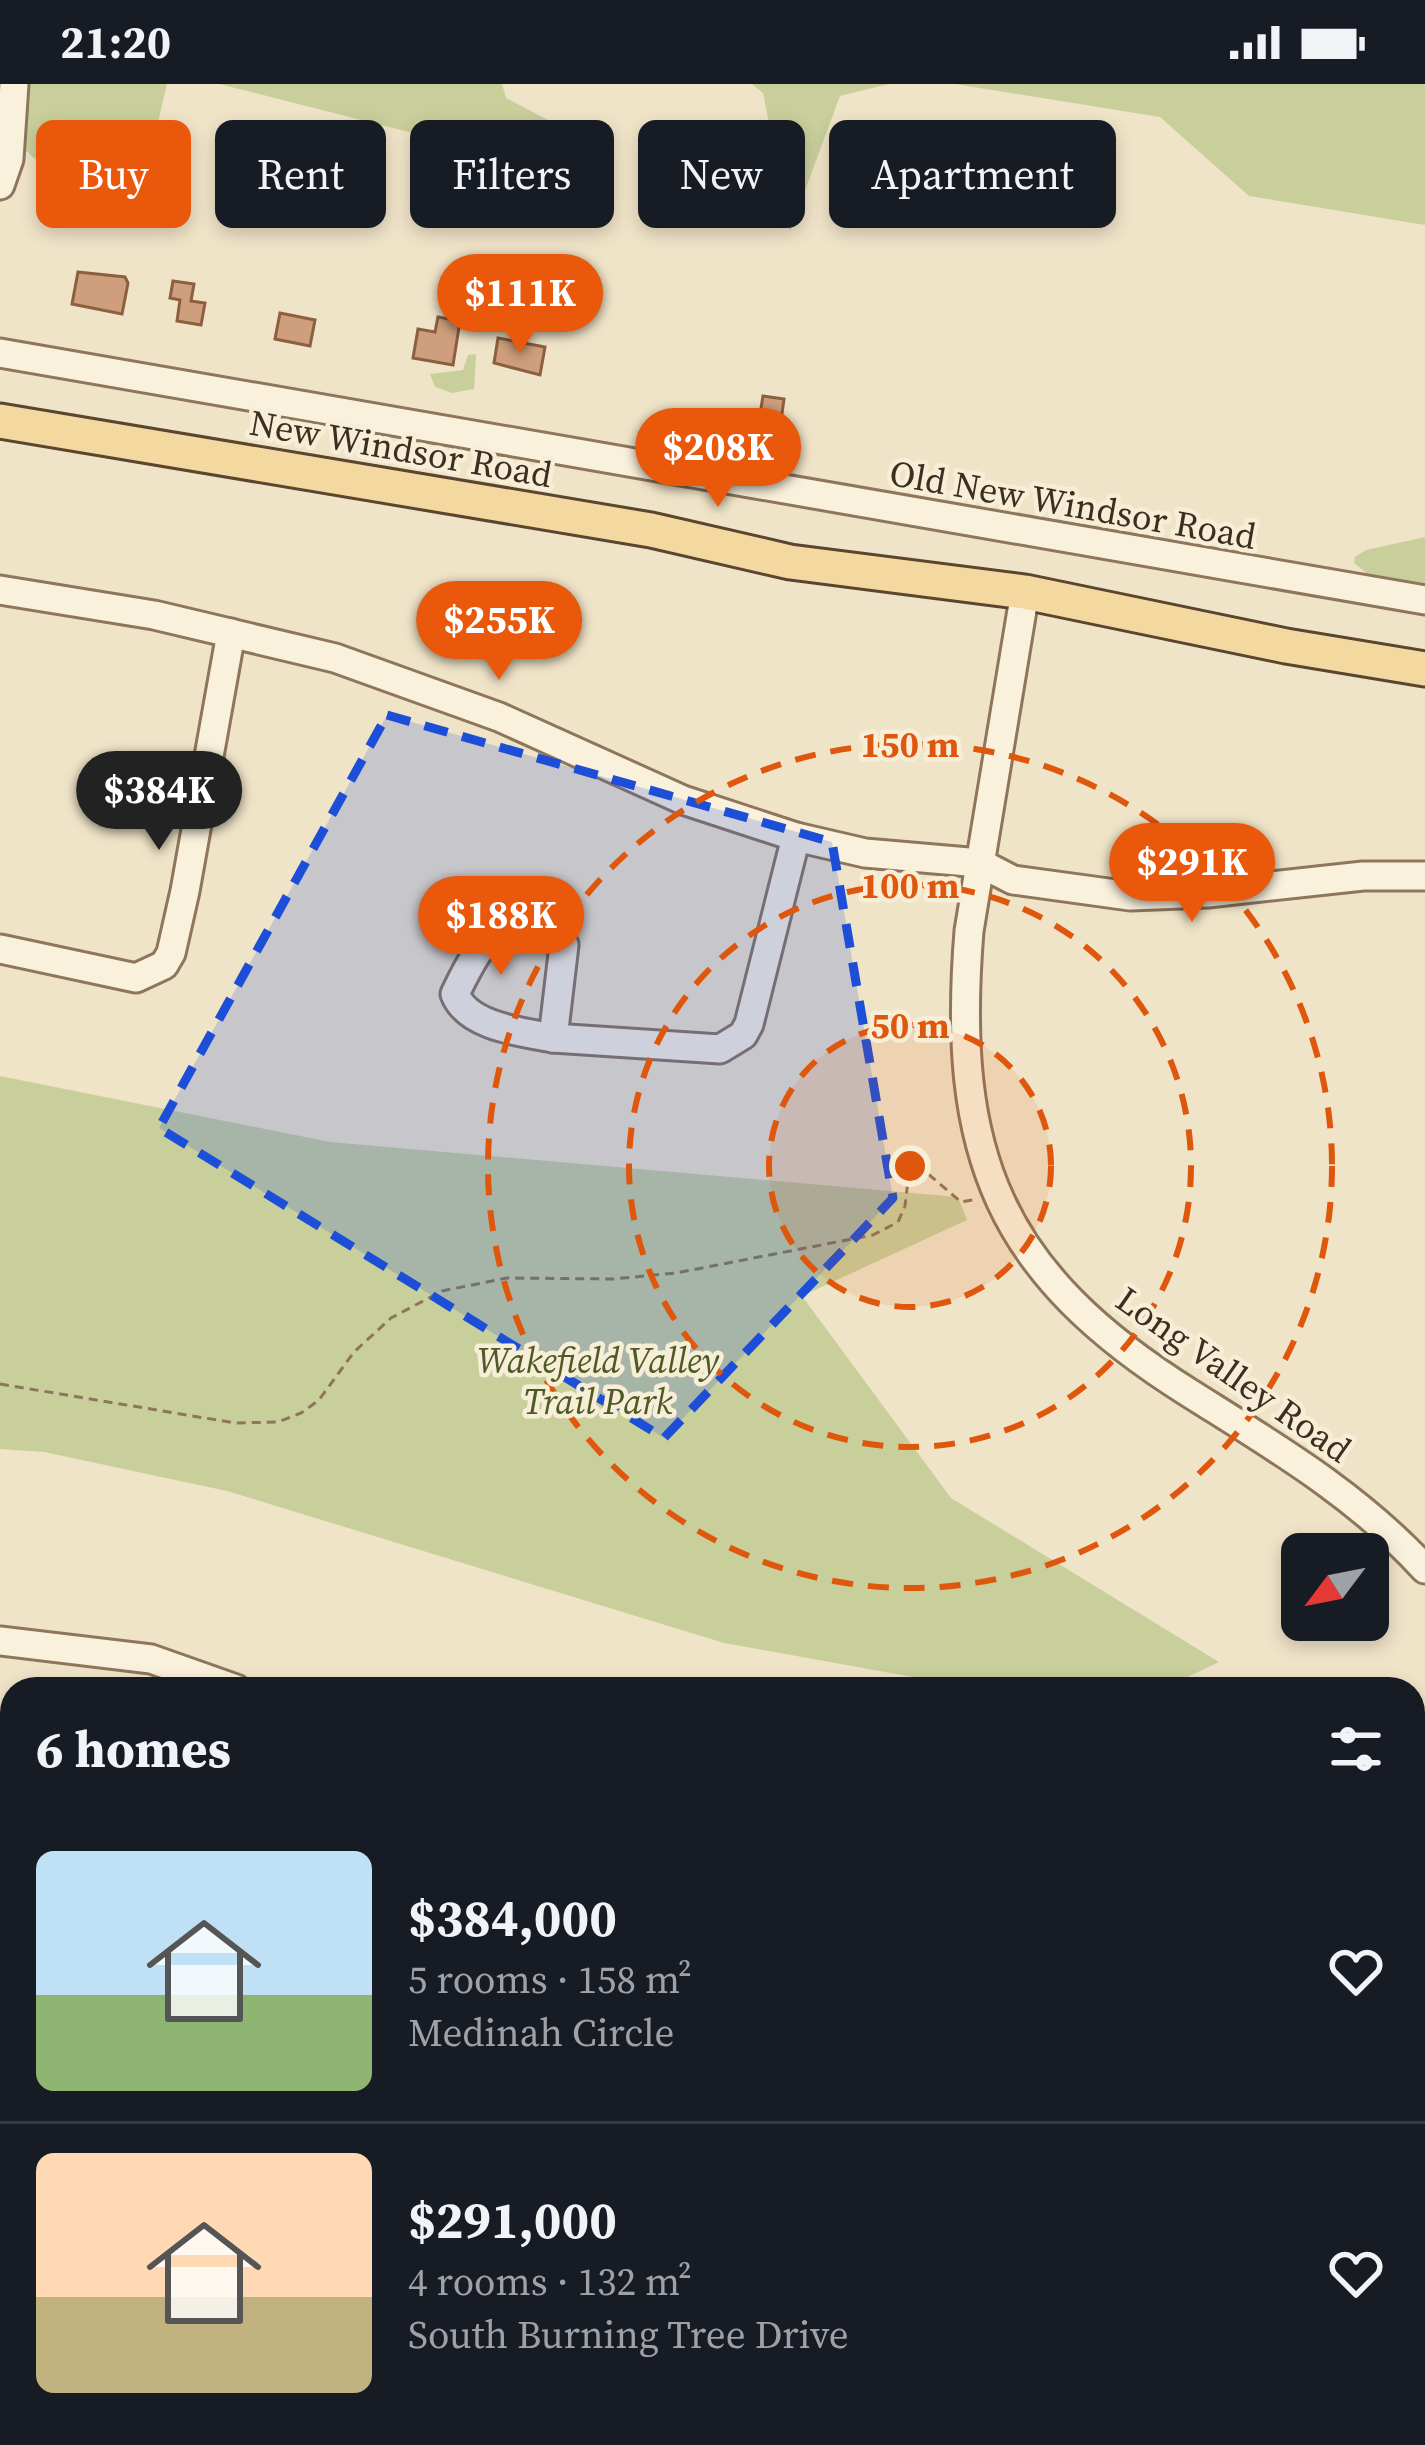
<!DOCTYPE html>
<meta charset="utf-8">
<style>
:root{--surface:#171b24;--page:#242831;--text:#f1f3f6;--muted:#9ea1a6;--line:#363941;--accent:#ea580c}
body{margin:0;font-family:"Source Serif 4",serif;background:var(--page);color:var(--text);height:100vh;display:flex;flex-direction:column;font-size:45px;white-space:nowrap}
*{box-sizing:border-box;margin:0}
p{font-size:39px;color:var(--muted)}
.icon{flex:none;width:66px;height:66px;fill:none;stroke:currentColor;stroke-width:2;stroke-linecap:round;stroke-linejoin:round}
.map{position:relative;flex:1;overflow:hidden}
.sheet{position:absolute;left:0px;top:1593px;width:1425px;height:768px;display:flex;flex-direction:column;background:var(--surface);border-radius:36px 36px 0 0;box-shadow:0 6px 18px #0003}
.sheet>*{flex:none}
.top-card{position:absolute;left:36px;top:36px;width:1353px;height:108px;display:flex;gap:24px}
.needle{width:78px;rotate:238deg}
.tools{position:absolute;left:1281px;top:1449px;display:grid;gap:24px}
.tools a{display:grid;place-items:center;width:108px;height:108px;border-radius:18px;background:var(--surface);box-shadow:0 6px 18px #0003;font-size:60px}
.price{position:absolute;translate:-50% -102px;padding:0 27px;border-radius:42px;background:var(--accent);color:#fff;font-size:39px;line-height:78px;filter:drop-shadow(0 3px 6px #0008)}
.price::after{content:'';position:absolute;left:50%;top:72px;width:36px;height:27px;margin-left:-18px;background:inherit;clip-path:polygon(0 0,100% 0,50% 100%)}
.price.current{background:#222;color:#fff}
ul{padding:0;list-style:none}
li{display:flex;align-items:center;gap:36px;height:300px;padding:0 36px}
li+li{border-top:3px solid var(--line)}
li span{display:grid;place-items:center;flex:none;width:336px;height:240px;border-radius:18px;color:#555}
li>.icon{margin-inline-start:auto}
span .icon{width:144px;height:144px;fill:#fffc;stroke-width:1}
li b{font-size:51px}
h2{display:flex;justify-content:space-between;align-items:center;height:144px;padding:0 36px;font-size:51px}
.pill{padding:0 42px;border-radius:18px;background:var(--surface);box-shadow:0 6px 18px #0003;font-size:42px;line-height:108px}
.pill.current{background:var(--accent);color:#fff}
.status{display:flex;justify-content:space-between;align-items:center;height:84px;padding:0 60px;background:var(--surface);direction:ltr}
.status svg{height:33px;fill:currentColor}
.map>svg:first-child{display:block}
.green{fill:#c9cf9b}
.water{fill:#a9c4bc;stroke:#6f938a;stroke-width:3}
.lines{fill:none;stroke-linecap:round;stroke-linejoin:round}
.stream{stroke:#6f938a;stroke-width:6}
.building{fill:#cf9f7d;stroke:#8d5f41;stroke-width:3}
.minor-casing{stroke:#8d765c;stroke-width:33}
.major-casing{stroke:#5b4430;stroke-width:39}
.path{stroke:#8d765c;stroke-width:3;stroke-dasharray:9 6;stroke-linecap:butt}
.minor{stroke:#faf1dc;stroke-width:27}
.major{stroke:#f3d9a0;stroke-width:33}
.marked{fill:#1d4ed8;fill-opacity:0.2;stroke:#1d4ed8;stroke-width:9;stroke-dasharray:24 15;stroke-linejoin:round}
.ring{fill:none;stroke:#df570d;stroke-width:6;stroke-dasharray:21 15}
.labels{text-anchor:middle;stroke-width:9;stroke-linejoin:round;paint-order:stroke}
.street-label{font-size:36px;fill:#3d2e20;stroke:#f7eed8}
.park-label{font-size:36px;font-style:italic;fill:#4d5a26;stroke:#f7eed8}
.centre{fill:#df570d;stroke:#f7eed8;stroke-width:6}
.ring-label{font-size:36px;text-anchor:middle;font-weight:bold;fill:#df570d;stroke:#f7eed8;stroke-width:9;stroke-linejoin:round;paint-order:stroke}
</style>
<div class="status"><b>21:20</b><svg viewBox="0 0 49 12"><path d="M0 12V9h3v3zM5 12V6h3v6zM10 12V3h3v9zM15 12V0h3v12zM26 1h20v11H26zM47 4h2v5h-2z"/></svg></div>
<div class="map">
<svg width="1425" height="2361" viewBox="0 0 1425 2361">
<rect width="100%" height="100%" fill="#f0e4c8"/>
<g class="green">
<polygon points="0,0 167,0 155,51 130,106 34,74 0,43"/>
<polygon points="219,0 502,0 506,14 550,37 547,83"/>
<polygon points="752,0 889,0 840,12 790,147 763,9"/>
<polygon points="955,0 1425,0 1425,141 1249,112 1160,33"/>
<polygon points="476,270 474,305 452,309 435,303 430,290 463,286 468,271"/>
<polygon points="1425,453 1425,500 1369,491 1354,479 1355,473 1366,466"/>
<polygon points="0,992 330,1058 958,1113 967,1136 802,1212 951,1414 1219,1578 1162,1605 979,1605 724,1559 227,1407 44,1368 0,1365"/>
<polygon points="0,1815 12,1819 12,2349 1102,2349 1114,2361 0,2361"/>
</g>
<polygon class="water" points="617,2349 766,2349 782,2361 637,2361"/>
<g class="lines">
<polyline class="stream" points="465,2349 482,2361"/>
</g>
<g class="building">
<polygon points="78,188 125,193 128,199 122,230 72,220"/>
<polygon points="173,197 194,200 191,217 205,219 201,241 177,237 180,216 170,214"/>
<polygon points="280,229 315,236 310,262 275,255"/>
<polygon points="438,233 460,237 453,281 413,274 418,245 435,248"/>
<polygon points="498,254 545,263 540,291 494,279"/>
<polygon points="763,312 784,315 780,344 788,345 784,371 754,367"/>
</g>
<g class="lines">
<defs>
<g id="minor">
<polyline points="0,101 9,75 14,0"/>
<polyline points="0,269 1425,516"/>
<polyline points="0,506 154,531 335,574 499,633 683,716 796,753 865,769 980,779 1013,796 1130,812 1208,809 1363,792 1425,792"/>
<path d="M1025,508L969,847C951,1070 997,1189 1191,1310C1275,1363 1357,1411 1425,1485"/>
<path d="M506,838L546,847L564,861L553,954C522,948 468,943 455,910C467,885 483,853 506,838Z"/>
<polyline points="0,865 136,894 164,881 171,869 185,807 231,549"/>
<polyline points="553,954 720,965 743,951 749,940 796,753"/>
<polyline points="0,1557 151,1575 236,1605"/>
<polyline points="1413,1803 1425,1800"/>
<polyline points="1413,2157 1425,2156"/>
</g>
<polyline id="major" points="0,337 651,446 790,478 1025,508 1286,562 1425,585"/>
</defs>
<use href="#minor" class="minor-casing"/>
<use href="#major" class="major-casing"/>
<g class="path">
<polyline points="0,1300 235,1339 278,1338 301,1329 319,1316 354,1268 391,1234 442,1207 507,1194 613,1195 676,1189 873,1151 898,1138 905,1122 909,1088 920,1083 961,1118 978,1115"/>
<polyline points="204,2349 209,2361"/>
<polyline points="922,2361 926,2349"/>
</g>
<use href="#minor" class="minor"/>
<use href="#major" class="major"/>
</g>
<path class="marked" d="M387,631L832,758L893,1114L664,1354L159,1044Z"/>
<circle cx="910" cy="1082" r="141" fill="#df570d" fill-opacity=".12"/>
<g class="ring">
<circle cx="910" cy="1082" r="141"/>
<circle cx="910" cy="1082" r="281"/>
<circle cx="910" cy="1082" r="422"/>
</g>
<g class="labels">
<g class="street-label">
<text transform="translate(401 364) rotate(10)" y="13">New Windsor Road</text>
<text transform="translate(1073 420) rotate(10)" y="13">Old New Windsor Road</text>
<text transform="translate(1234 1290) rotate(35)" y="13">Long Valley Road</text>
</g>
<g class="park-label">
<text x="598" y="1289">Wakefield Valley<tspan x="598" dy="41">Trail Park</tspan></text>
</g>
</g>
<circle cx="910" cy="1082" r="18" class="centre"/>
<g class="ring-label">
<text x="910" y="673">150 m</text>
<text x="910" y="814">100 m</text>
<text x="910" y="954">50 m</text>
</g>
</svg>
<div class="tools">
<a><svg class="needle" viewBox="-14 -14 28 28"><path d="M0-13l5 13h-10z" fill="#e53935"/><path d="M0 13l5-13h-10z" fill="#9ea1a6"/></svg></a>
</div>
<b class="price" style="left:520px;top:272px">$111K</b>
<b class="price" style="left:718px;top:426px">$208K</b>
<b class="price" style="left:499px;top:599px">$255K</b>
<b class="price current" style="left:159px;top:769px">$384K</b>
<b class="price" style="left:1192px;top:841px">$291K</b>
<b class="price" style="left:501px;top:894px">$188K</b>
<div class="top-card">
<a class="pill current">Buy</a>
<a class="pill">Rent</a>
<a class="pill">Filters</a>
<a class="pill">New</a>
<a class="pill">Apartment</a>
</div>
<section class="sheet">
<h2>6 homes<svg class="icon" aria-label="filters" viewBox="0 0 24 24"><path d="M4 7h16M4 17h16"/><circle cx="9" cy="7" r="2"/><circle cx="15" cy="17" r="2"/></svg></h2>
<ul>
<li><span style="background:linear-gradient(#bfe0f5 60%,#8fb573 0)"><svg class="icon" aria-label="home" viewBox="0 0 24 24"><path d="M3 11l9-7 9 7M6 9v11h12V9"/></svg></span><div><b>$384,000</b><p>5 rooms · 158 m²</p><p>Medinah Circle</p></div><svg class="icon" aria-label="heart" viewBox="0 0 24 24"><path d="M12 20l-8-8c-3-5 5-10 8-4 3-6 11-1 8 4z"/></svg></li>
<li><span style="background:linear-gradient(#ffd9b3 60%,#c2b280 0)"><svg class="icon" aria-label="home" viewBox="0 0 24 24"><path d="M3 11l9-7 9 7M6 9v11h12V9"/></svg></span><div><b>$291,000</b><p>4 rooms · 132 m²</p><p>South Burning Tree Drive</p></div><svg class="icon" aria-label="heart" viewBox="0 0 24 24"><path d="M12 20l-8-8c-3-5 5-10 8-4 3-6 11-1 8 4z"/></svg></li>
</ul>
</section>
</div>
